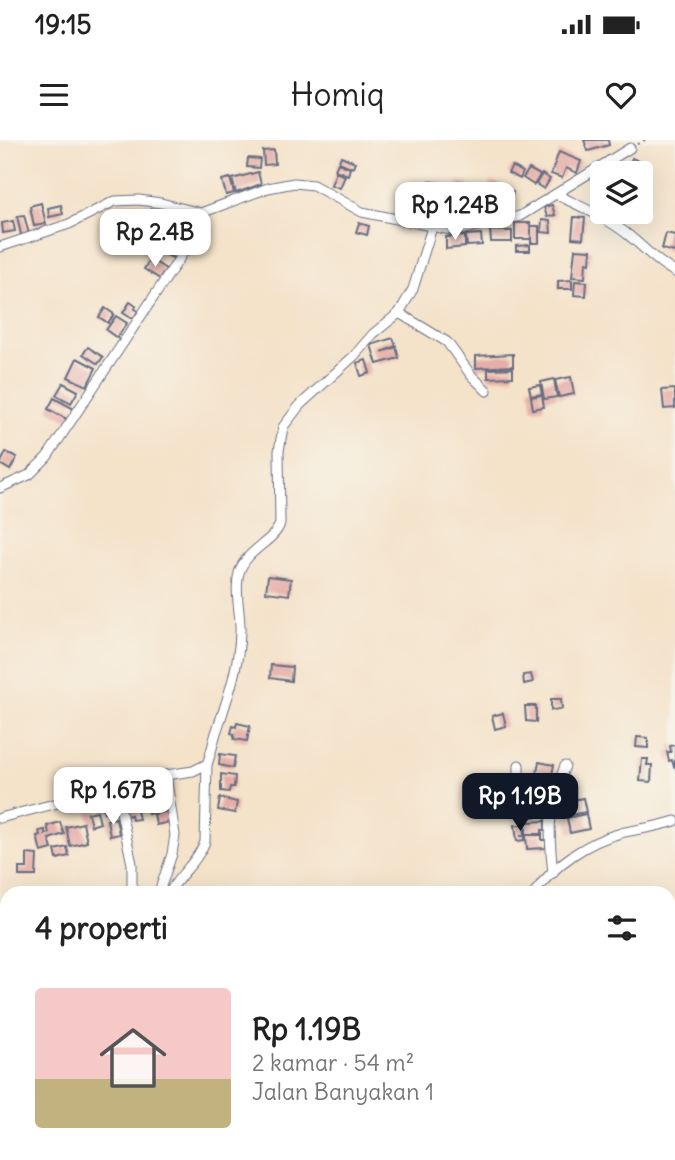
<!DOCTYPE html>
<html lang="id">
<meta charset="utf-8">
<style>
:root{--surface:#fff;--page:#f6f6f6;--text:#222;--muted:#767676;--accent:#111827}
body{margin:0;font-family:Delius,sans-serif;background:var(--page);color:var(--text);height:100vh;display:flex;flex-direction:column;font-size:26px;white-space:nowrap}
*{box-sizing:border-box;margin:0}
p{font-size:23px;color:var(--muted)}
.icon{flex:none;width:38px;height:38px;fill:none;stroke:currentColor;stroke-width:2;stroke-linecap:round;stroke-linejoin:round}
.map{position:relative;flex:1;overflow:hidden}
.panel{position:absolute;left:0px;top:746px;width:676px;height:275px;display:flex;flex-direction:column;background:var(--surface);border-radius:21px 21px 0 0;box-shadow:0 7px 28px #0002}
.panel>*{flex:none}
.fabs{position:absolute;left:590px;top:21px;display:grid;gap:14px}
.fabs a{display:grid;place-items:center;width:63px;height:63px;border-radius:7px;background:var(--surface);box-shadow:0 7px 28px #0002;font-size:35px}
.price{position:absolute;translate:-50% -60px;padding:0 16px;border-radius:14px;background:#fff;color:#222;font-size:23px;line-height:46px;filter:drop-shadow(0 2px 4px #0008)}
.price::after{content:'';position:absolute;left:50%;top:42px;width:21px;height:16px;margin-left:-10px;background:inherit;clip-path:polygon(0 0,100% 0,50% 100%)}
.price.current{background:var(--accent);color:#fff}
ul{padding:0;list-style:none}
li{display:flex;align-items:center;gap:21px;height:175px;padding:0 35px}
li span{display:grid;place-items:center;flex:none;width:196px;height:140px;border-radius:7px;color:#555}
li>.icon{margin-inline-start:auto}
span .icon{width:84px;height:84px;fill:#fffc;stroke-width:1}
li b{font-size:30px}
h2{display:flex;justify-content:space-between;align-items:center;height:84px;padding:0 35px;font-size:30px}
.status{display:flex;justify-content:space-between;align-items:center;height:49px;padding:0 35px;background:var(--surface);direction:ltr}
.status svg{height:19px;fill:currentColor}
header{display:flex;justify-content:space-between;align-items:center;height:91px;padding:0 35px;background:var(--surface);font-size:32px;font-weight:600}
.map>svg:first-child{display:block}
.forest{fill:#79be82;stroke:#4a7670;stroke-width:2}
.building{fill:#e5aea8}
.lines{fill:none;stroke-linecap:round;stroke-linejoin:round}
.street-casing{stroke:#676e83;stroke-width:11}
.path{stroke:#676e83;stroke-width:2;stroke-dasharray:2 5;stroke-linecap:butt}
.street{stroke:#fff;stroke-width:9}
</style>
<div class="status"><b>19:15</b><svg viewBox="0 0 49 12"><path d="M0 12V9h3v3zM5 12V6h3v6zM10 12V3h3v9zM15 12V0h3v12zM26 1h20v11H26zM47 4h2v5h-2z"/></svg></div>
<header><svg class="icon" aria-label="menu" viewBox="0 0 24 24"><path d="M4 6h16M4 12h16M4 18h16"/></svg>Homiq<svg class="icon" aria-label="heart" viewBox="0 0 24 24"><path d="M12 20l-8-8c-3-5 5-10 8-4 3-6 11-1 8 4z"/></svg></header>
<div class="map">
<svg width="675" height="1020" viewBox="0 0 675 1020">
<rect width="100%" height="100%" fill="#f7f3e8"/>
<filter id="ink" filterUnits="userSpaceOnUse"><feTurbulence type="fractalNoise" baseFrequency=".0143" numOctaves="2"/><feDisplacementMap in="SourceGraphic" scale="14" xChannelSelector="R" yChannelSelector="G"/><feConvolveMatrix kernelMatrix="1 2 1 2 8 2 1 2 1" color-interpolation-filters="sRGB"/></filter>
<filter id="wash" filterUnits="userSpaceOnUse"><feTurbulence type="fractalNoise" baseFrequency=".00686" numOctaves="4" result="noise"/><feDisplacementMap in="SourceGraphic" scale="28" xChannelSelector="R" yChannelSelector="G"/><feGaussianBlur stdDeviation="1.57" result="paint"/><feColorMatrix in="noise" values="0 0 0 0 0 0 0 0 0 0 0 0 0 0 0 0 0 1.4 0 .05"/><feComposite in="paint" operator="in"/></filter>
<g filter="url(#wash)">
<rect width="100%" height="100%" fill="#f4e2c9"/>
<g class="forest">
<polygon points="0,931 7,933 7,1009 0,1004"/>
<path d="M15,1013H120L121,1020C90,1020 42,1020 15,1013Z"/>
</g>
<g id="blocks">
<g class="building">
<polygon points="584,0 608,0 609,5 588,11"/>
<polygon points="274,10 275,24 264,25 263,11"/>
<polygon points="559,12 581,21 577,33 566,28 562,38 551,34"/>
<polygon points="341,16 355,22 353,28 339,22"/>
<polygon points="248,18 260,19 259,28 247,27"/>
<polygon points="632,18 640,22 636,30 643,33 625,33"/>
<polygon points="338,23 350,28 348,35 335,30"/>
<polygon points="512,26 523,32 520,39 508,33"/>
<polygon points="529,29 540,35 534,45 523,38"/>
<polygon points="258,32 261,44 236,53 232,39"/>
<polygon points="336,32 345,36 340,48 331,45"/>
<polygon points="542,34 550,39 544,49 536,44"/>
<polygon points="230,38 234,53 226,55 222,40"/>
<polygon points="429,41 445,44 442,59 426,56"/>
<polygon points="458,41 469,44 464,63 453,60"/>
<polygon points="491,41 501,44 494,66 484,62"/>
<polygon points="470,46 482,50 478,65 466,62"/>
<polygon points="502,48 513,52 508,67 497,63"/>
<polygon points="425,57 434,59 431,74 422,72"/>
<polygon points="41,63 46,84 34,86 30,66"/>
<polygon points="61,65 63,74 49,77 48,68"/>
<polygon points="552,65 555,75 547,77 544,67"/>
<polygon points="151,69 167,73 162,90 146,86"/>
<polygon points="175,74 188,76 184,91 172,88"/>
<polygon points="24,75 29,94 21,95 17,76"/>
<polygon points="574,77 585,78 583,99 572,98"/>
<polygon points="542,80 550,81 551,93 541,92"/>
<polygon points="13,81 15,91 3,93 2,83"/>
<polygon points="359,83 369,86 367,95 356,92"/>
<polygon points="515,83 530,83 531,99 515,99"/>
<rect x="531" y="86" width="8" height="17"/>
<polygon points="490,90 512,91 512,102 491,102"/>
<polygon points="666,93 675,95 675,112 662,109"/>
<polygon points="481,94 482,105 467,106 466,95"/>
<polygon points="465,96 465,107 446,109 446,97"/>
<polygon points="163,97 182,107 175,119 156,110"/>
<polygon points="530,105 530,111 516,111 516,106"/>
<polygon points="575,109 591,110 590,123 586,122 585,138 572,137"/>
<polygon points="150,119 166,129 160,139 144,129"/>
<polygon points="572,140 572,149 558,149 558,141"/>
<polygon points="575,141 587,142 586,156 574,155"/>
<polygon points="130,162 136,166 135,169 138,171 133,179 123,173"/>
<polygon points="105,168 114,174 108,183 99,177"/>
<polygon points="116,176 127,183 117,198 106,190"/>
<polygon points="393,198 396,206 382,212 396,207 399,218 377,224 371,205"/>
<polygon points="88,207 103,217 98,224 83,214"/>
<polygon points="513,214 513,226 476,228 476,216"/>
<polygon points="77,218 96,228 87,246 68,237"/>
<polygon points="366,220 370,233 361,236 357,223"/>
<polygon points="513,228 513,237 488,238 488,229"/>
<polygon points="571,237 574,254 559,257 555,240"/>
<polygon points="554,239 557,257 544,259 541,242"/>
<polygon points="63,243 78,251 71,263 56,255"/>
<polygon points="540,245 542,254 531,256 529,247"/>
<polygon points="675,249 675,268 664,269 662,250"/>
<polygon points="542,255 544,267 533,269 531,257"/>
<polygon points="54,258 74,269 68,280 48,269"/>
<polygon points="6,312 17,317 10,330 0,324"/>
<polygon points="268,436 291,439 289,455 266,452"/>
<polygon points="271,525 292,527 291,541 270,538"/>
<polygon points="531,534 533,542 524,544 523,535"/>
<polygon points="551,559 561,559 562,569 551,570"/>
<polygon points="525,566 536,566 536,582 526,581"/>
<polygon points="503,573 506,586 495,589 492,576"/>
<polygon points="237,583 250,586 247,601 234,599 234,594 231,593 233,586 236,587"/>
<polygon points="637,597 648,598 648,608 636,607"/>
<polygon points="675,605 675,626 674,627 672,620 669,621 667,612 671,612 670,606"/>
<polygon points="220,614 235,616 233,628 219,625"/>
<polygon points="642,619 648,619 647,625 652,625 651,642 640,641"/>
<polygon points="539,622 554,625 549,649 534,646"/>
<polygon points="221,634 235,636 234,647 230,647 229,652 221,651"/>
<polygon points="166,651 170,669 148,674 144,655"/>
<polygon points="116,657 118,669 104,672 101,660"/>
<polygon points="142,658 144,669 137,671 139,679 132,680 131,675 125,676 122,662"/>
<polygon points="220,658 237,662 235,673 218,670"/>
<polygon points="583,658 586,672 570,675 567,661"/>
<polygon points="544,667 545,676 531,677 531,668"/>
<polygon points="97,671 100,683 91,686 88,673"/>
<polygon points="168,671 170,682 156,685 154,674"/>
<polygon points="586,674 589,689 570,693 567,678"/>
<polygon points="116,678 119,694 110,696 107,680"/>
<polygon points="545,681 545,690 542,690 542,694 526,694 526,682"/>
<polygon points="60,682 64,694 49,699 52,709 41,712 37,696 40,695 39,691 45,690 45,694 49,693 47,686"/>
<polygon points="83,683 87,702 70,706 66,687"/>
<polygon points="515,685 524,685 525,695 520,696 525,696 525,700 517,701"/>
<polygon points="526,695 542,695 542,700 546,700 546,708 527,709"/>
<polygon points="67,707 69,716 57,719 55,710"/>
<polygon points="27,714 37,715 36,736 19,736 19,728 27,728"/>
<polygon points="0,833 7,834 6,848 0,847"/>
<polygon points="0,853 7,855 7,879 0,878"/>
<polygon points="675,916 675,947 668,948 668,917"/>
<polygon points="675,950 675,970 668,971 668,951"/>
<rect x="155" y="1013" width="20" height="7"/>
<polygon points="180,1013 196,1013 197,1020 181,1020"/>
<polygon points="203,1013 222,1013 222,1020 204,1020"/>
<polygon points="499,1013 529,1013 530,1020 500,1020"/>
<polygon points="530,1013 571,1013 571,1015 532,1020"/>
<polygon points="587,1013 612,1013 613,1020 558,1020"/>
<polygon points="618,1013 660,1013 661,1017 619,1020"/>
</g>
</g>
</g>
<g filter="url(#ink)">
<use href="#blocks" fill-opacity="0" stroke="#676e83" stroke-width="2"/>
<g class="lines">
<defs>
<g id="street">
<path d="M556,54C581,67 610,79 632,98C649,112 655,121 675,132"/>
<polyline points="0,107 69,84 115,61 139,60 161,63 201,73 268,48 294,43 313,45 362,72 456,91 520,76 630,8"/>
<polyline points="399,173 447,202 471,235 487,251"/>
<polyline points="0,348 29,335 47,317 193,98 195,73"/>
<path d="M519,625C518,653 527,656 551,662"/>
<polyline points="116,648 132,724 132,752"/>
<path d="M0,678L166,635L193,631L207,624C211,614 213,603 216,593C227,560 239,528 240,492C241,474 234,451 239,433C246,409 273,403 280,384L279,311L283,287L300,265L354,216L373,194L399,173L413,149L432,87"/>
<path d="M553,733C548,688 548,668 565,626"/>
<polyline points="159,752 172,714 175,695 166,635"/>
<path d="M170,752C180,733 197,723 205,702L207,624"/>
<path d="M535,752C555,724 587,702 621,693C639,689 657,687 675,681"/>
<polyline points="0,887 7,889"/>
<polyline points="148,1013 150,1020"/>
<polyline points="480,1013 481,1020"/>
<polyline points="425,1020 444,1013"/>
</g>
</defs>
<use href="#street" class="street-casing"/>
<polyline class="path" points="637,4 645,0"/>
<use href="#street" class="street"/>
</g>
</g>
</svg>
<div class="fabs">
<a><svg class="icon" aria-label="layers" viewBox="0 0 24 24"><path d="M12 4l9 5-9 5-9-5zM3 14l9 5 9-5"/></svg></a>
</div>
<b class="price" style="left:455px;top:102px">Rp 1.24B</b>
<b class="price" style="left:155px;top:129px">Rp 2.4B</b>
<b class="price" style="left:113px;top:687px">Rp 1.67B</b>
<b class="price current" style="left:520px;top:693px">Rp 1.19B</b>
<section class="panel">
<h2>4 properti<svg class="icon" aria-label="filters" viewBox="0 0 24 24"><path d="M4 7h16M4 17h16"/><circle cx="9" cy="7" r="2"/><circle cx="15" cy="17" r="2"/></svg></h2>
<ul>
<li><span style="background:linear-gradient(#f6c9c9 65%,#c2b280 0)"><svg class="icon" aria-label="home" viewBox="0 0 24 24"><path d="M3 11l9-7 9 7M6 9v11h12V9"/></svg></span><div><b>Rp 1.19B</b><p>2 kamar · 54 m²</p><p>Jalan Banyakan 1</p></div></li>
</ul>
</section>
</div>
